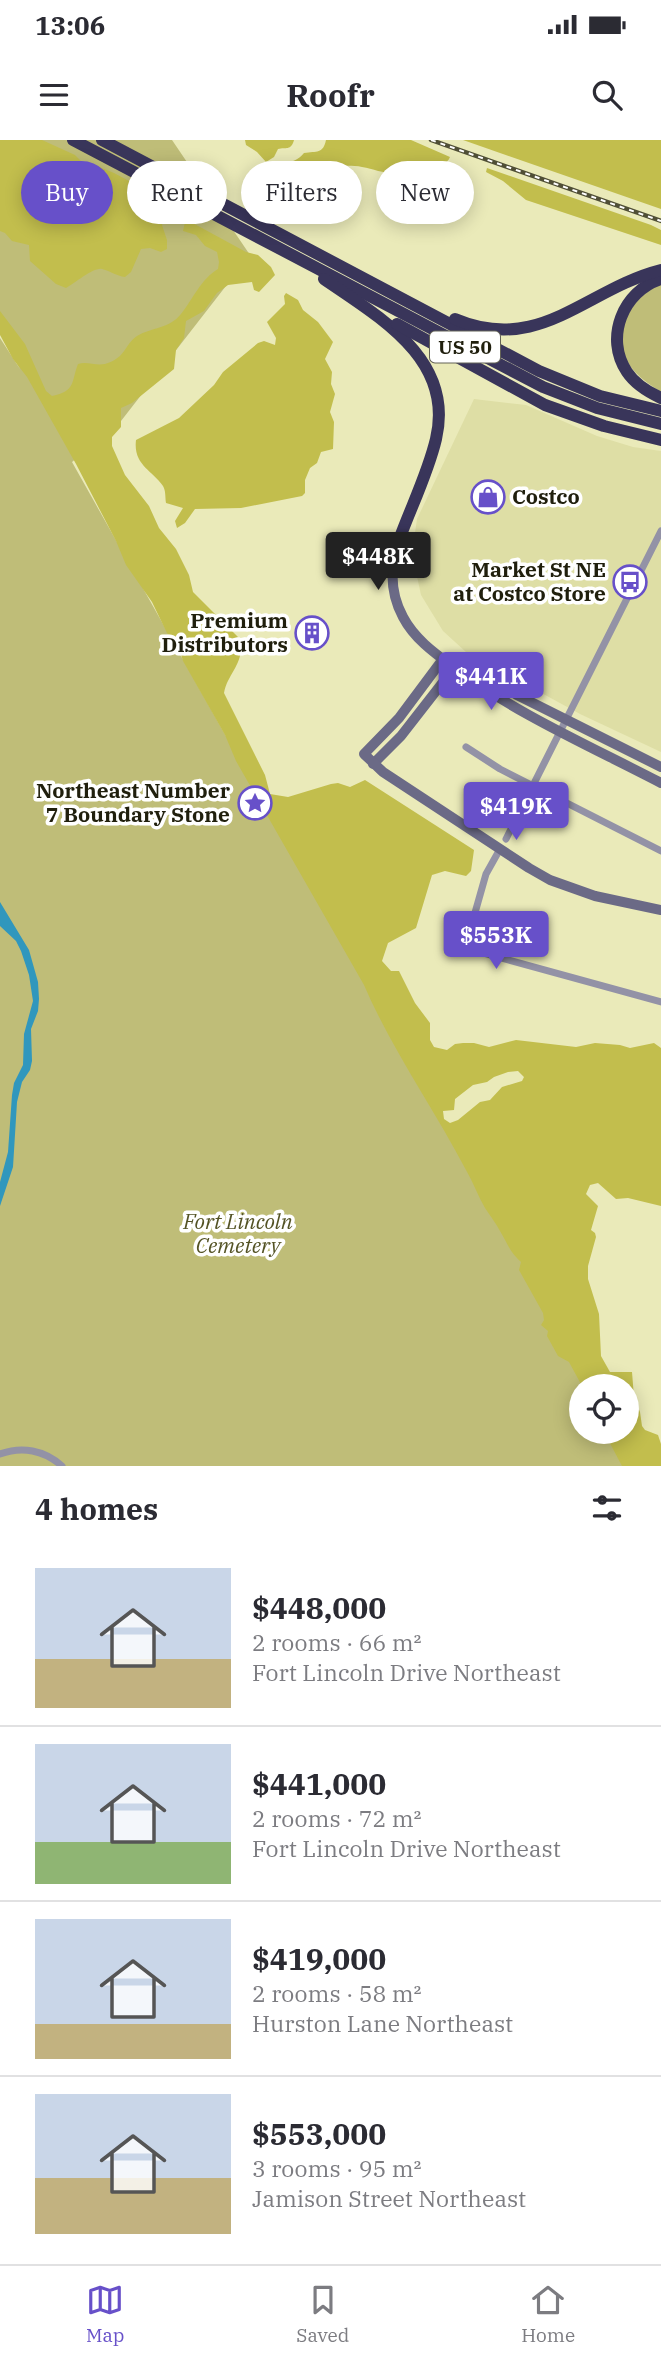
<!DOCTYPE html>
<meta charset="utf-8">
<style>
:root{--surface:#fff;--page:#f7f7f7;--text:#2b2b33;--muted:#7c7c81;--line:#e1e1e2;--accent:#6750c9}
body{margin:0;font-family:"IBM Plex Serif",serif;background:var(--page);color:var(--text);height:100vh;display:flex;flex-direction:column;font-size:26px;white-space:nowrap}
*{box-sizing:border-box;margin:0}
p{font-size:23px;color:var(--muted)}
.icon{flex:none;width:38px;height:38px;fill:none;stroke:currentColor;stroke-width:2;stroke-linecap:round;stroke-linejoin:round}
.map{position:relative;height:1326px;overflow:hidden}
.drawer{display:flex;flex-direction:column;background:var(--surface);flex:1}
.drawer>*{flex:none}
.guide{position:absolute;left:21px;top:21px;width:620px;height:63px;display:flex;gap:14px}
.fabs{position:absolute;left:569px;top:1234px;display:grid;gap:14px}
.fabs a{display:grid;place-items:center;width:70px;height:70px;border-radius:50%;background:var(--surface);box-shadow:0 4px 18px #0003;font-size:35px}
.price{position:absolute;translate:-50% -60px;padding:0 16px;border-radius:7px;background:var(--accent);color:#fff;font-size:23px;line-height:46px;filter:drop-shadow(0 2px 4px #0008)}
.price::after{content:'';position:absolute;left:50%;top:42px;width:21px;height:16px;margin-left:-10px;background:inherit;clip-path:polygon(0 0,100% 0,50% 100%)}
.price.active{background:#222;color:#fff}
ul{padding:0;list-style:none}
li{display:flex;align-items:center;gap:21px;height:175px;padding:0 35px}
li+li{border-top:2px solid var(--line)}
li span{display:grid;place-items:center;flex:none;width:196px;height:140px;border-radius:0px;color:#555}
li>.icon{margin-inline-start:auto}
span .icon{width:84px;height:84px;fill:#fffc;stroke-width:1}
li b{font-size:30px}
h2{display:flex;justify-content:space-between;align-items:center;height:84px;padding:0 35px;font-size:30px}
.chip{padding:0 24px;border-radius:32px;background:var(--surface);box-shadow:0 4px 18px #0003;font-size:24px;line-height:63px}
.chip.active{background:var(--accent);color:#fff}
.status{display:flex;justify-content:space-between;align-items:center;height:49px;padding:0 35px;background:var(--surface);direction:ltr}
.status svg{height:19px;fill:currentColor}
header{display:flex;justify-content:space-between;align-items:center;height:91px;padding:0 35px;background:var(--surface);font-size:32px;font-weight:800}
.menu{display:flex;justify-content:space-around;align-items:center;height:98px;border-top:2px solid var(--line);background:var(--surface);font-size:19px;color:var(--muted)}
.menu a{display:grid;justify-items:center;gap:4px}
.menu .active{color:var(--accent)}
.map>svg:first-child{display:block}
.built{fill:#dedea5}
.green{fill:#bfbd78}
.forest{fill:#c2be4d;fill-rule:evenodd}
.water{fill:#3097bd}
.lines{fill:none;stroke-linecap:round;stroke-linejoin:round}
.street{stroke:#9392a6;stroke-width:7}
.secondary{stroke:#6b6a86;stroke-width:10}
.highway{stroke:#39355a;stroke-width:12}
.rail-casing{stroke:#504f36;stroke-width:4.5}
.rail{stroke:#fff;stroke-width:2;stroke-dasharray:5;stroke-linecap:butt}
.labels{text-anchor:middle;stroke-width:7;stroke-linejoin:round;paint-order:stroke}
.shield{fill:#fff;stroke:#636256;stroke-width:2}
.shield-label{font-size:19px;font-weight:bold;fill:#201f0d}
.poi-label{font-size:21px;font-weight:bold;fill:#201f0d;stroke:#fff;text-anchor:end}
.park-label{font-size:21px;font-style:italic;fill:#545325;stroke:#fff}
</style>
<div class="status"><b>13:06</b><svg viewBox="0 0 49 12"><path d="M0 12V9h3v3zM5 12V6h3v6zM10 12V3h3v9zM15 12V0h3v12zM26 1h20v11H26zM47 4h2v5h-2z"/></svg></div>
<header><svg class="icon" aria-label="menu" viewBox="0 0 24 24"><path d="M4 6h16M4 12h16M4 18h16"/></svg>Roofr<svg class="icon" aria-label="search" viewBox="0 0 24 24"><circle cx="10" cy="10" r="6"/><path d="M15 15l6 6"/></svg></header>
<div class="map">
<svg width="661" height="1326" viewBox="0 0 661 1326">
<rect width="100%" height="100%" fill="#eaeab9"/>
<polygon class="built" points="474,259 526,265 597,296 633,307 661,311 661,612 580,574 466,512 443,491 421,455 412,413 417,379"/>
<g class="green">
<polygon points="0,0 172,0 250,115 121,281 72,322 591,1246 581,1246 581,1292 617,1292 636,1326 0,1326 0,198 20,229 0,193"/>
<path d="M661,144V252C647,243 632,233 625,217C613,187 634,155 661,144Z"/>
</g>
<g class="forest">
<path d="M0,0H42L75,15L82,22L90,23L114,33L131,42L136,49C151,51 166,59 173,73L170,80L163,82L162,85L167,100V109L161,112L150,108L141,109L131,132L125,137C116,136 111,131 102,129C94,127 75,143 66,148L56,144L30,121L29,105L12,101L5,93L0,91Z"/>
<path d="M245,0H294C291,11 286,7 278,9L274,17L266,22L257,12L246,5Z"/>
<path d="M326,0H411L450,17C444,32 410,35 395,34C383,33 373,29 362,27C351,25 339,26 328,27L311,64L295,70L286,79C267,76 258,56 254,40L256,38L266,37C280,17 292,28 304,13C317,11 323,14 326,0Z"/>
<polygon points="463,0 661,0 661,69"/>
<polygon points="487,28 651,85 661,90 661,105 526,60 503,41 486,32"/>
<path d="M189,81L246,112L258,115L271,127L275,135L259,152L254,150L252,142L228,145L217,153L204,171L186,181L184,198L176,210L174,229L132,263L121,268V287L112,297V306L125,335L149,366L159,388L176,409L189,435L193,452L240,499C245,524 228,532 224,553L265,635L270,654L288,657L331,644L338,643L350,647L365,640L474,710L471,731L466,736L445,731L432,735L416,788L388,803L382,821L391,831H399L415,863L430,883V900L434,907L447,910L455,904L463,903H474L489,907L516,900L576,907L595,903L620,905L630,908L654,903L661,908V1066L628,1058L616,1059L598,1043L590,1045L586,1054L598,1066L591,1090L595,1093L596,1097L588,1126V1139L599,1174L601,1216L610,1232H632L634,1257L640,1272L642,1286L645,1290L658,1295L661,1304V1326H622L604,1292H626V1246H582L569,1222L558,1216L547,1196L548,1191L541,1185L544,1180L543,1173L519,1130L521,1122C509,1111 508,1104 500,1091C496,1083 490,1076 485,1068C478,1056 473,1042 466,1030C433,967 392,910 364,845L236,621L225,595L183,521L178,505L167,493L152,462L126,425L116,401L76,324L27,237L13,219L0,195V171L25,204L46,251L52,256C76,251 71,242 78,224C87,221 95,226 105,224C126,218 124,205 137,196C152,187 169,189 181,174C193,159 201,139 218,129L219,122L217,112L205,106L196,95L183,91L185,82ZM518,931L524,937L522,941L502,947L490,960L480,962L458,980L450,983L444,979L443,971L454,970L455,959L473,945L487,942L494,937L508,932Z"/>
<path d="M286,153L298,160L303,170L318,182L333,202L325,219L332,232L331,244L335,254L330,272L334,282L333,309L321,312L317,323L310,328L305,340V353L302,356L241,368L195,369L185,383L177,388L175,381L183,368L166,363C165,357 166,351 163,346C152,330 133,325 136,300L179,278L214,245L223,232L258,203L264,201L275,205L276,198L267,182L285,164L284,156Z"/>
</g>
<polygon class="water" points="0,762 29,810 38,842 39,859 38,871 31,889 32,921 30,930 22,942 17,962 13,1027 0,1066 0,1042 8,1012 12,955 14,943 23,925 24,894 33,861 29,835 21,811 16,801 0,786"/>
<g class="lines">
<g class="street">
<polyline points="466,607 500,629 661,711"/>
<polyline points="506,699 661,391"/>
<polyline points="500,709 486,734 465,808 661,862"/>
<path d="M0,1314C22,1306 44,1310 62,1326"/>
</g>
<g class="secondary">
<path d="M399,400C390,426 390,453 403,477C414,498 433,512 452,526C516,574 590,606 661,643"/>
<polyline points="373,624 401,596 454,528"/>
<polyline points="661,627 517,555 463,519 455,517 443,519 399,578 364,614 383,632 529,728 550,740 595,756 661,770"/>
</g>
<g class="highway">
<polyline points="73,0 543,247 597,268 661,284"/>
<polyline points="102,0 539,231 600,256 661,271"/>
<path d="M324,139C379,177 455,219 436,299C428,333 411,367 399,400"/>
<path d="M661,139C623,151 604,198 627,232C635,244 648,252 661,258"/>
<path d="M455,179C540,215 586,149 661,130"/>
<polyline points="397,184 545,265 604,286 661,300"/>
</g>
<defs>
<polyline id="rail" points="431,0 661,81"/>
</defs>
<use href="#rail" class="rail-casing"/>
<use href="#rail" class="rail"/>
</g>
<defs>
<symbol id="shop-ring" viewBox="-11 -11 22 22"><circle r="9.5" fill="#fff" stroke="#6750c9" stroke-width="1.5"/><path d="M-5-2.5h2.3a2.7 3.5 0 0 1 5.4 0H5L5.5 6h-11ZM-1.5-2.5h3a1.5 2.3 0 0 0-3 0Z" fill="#6750c9"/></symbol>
<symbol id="bus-ring" viewBox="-11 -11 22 22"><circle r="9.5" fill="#fff" stroke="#6750c9" stroke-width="1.5"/><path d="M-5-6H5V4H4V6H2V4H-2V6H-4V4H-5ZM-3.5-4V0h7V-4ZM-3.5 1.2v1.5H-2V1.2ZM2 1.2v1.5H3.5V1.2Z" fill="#6750c9"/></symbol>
<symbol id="building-ring" viewBox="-11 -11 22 22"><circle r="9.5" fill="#fff" stroke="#6750c9" stroke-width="1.5"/><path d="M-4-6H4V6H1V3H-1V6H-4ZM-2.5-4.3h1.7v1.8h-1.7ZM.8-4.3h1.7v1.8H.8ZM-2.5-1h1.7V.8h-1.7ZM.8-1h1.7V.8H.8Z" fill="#6750c9"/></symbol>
<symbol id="sight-ring" viewBox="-11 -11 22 22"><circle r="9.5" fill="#fff" stroke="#6750c9" stroke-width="1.5"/><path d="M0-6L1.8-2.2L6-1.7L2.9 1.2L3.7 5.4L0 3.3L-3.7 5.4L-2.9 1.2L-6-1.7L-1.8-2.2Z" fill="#6750c9"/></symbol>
</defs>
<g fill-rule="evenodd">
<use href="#shop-ring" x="469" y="338" width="38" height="38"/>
<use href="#bus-ring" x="611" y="423" width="38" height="38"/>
<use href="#building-ring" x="293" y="474" width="38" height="38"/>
<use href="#sight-ring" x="236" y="644" width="38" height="38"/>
</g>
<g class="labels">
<rect class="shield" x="430" y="191.5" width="70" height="31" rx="5"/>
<g class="shield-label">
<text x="465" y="214">US 50</text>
</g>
<g class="poi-label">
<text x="512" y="364" text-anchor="start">Costco</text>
<text x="606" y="437">Market St NE<tspan x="606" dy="24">at Costco Store</tspan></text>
<text x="288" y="488">Premium<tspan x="288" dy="24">Distributors</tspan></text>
<text x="230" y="658">Northeast Number<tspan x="230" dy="24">7 Boundary Stone</tspan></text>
</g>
<g class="park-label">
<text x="238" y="1089">Fort Lincoln<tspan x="238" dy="24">Cemetery</tspan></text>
</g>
</g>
</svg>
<div class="fabs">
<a><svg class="icon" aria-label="locate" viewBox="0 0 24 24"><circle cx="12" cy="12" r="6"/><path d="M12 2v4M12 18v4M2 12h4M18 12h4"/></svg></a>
</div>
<b class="price active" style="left:378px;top:452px">$448K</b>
<b class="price" style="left:491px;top:572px">$441K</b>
<b class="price" style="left:516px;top:702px">$419K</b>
<b class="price" style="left:496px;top:831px">$553K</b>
<div class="guide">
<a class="chip active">Buy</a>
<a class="chip">Rent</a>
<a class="chip">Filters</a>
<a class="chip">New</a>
</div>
</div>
<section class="drawer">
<h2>4 homes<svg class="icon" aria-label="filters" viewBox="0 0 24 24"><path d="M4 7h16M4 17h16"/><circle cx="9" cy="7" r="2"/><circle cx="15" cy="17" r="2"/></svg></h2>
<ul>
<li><span style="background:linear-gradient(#c9d6e8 65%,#c2b280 0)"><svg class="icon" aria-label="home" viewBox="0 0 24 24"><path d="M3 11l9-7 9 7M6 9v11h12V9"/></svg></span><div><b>$448,000</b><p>2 rooms · 66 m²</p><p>Fort Lincoln Drive Northeast</p></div></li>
<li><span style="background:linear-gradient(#c9d6e8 70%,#8fb573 0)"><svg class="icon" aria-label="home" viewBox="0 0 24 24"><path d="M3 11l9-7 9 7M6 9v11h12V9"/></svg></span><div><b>$441,000</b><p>2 rooms · 72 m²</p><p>Fort Lincoln Drive Northeast</p></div></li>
<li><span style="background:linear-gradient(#c9d6e8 75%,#c2b280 0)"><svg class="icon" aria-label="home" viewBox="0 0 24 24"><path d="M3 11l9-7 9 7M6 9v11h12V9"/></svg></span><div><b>$419,000</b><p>2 rooms · 58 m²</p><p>Hurston Lane Northeast</p></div></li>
<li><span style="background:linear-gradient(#c9d6e8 60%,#c2b280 0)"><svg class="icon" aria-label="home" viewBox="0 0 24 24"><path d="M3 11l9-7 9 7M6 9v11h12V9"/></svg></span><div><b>$553,000</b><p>3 rooms · 95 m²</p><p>Jamison Street Northeast</p></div></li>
</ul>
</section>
<nav class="menu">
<a class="active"><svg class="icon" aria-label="map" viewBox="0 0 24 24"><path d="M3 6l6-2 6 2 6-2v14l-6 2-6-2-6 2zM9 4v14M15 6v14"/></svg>Map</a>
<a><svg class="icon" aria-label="saved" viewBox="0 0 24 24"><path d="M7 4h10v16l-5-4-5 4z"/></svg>Saved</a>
<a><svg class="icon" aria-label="home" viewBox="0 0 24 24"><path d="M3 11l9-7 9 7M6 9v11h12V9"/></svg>Home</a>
</nav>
